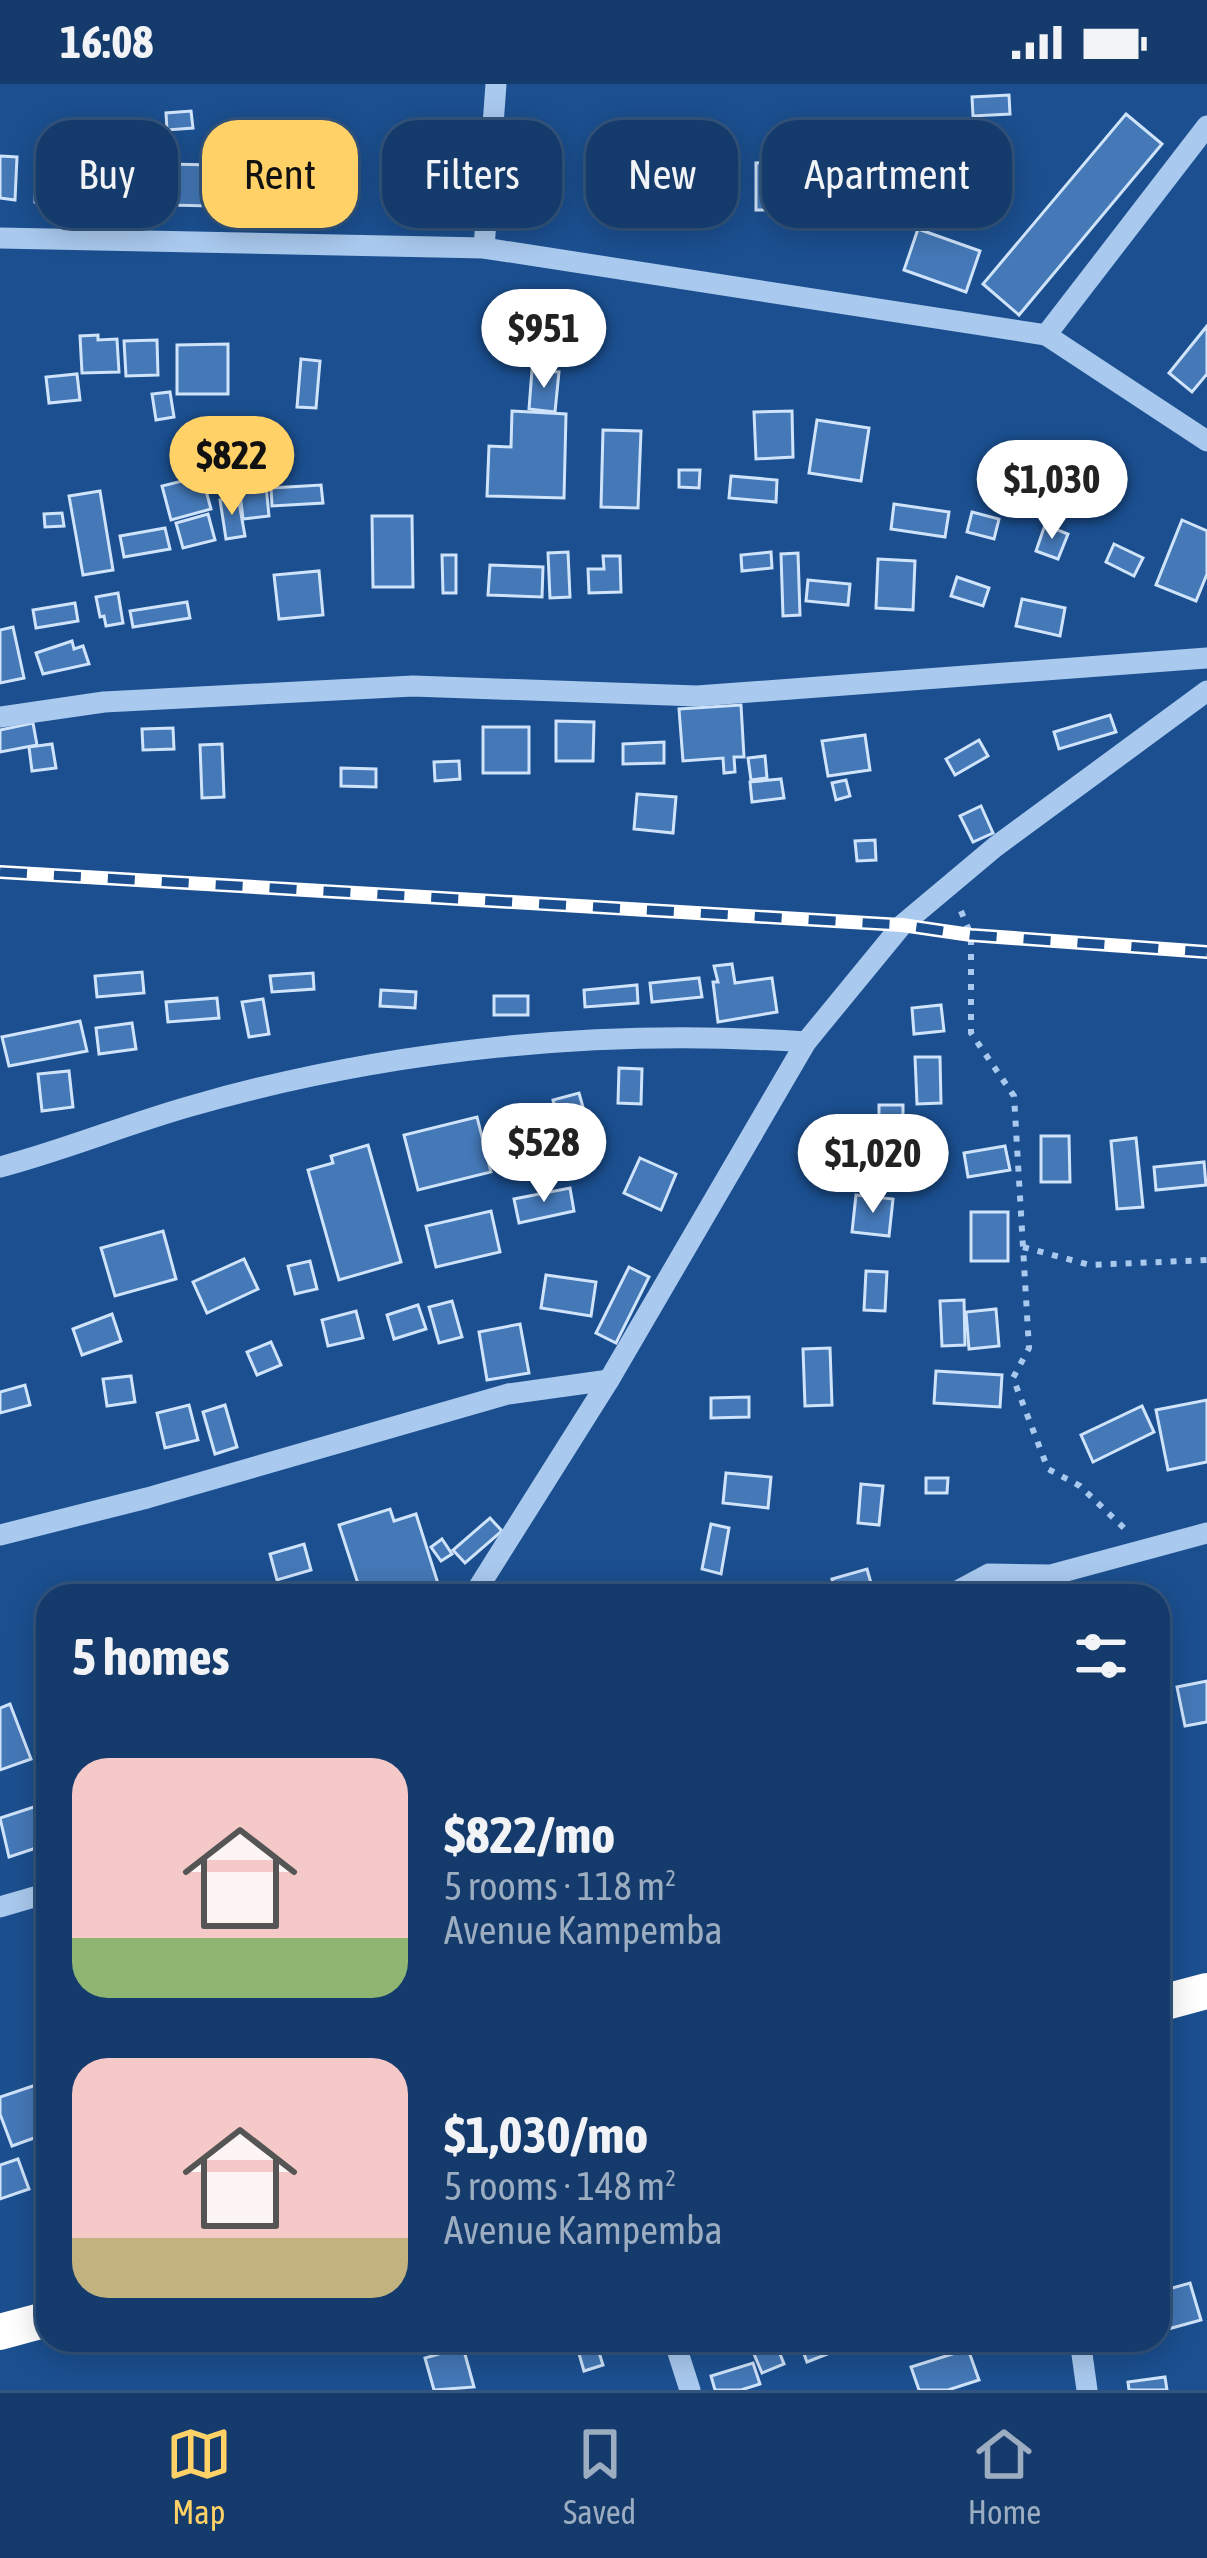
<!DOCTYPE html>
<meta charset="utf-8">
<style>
:root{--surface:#143b6b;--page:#214673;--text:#f1f3f6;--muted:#9dadc1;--line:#33557e;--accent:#ffd166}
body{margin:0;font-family:"Asap Condensed",sans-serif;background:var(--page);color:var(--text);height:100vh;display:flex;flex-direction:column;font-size:45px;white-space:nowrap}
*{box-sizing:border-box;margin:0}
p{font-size:39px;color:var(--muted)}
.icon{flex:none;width:66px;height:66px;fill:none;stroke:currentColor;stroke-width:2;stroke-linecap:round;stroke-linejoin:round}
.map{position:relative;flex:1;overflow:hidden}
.sheet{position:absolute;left:36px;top:1500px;width:1134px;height:768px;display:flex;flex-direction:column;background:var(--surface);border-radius:36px;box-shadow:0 6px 30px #0003,0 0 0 3px var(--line)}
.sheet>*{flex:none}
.banner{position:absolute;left:36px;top:36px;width:1137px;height:108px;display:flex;gap:24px}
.price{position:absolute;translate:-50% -102px;padding:0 27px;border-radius:42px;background:#fff;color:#222;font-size:39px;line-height:78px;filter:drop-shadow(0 3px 6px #0008)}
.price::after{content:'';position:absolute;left:50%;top:72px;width:36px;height:27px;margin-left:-18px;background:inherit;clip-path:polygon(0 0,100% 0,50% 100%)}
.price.on{background:var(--accent);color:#111}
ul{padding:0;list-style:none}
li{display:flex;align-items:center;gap:36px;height:300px;padding:0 36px}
li span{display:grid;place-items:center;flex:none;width:336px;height:240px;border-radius:36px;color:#555}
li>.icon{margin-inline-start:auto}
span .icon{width:144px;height:144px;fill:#fffc;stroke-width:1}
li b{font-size:51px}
h2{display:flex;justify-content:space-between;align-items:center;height:144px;padding:0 36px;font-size:51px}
.pill{padding:0 42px;border-radius:36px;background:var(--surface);box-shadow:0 6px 30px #0003,0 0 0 3px var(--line);font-size:42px;line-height:108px}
.pill.on{background:var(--accent);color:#111}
.status{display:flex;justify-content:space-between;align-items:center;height:84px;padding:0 60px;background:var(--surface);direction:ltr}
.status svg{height:33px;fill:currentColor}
.dock{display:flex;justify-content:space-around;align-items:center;height:168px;border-top:3px solid var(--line);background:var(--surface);font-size:33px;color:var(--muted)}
.dock a{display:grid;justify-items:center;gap:6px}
.dock .on{color:var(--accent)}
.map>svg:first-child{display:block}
.building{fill:#4478b7;stroke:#cfe3fa;stroke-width:3}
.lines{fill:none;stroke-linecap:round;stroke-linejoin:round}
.path{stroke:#a9c9ee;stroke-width:6;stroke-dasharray:6 9;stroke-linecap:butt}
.minor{stroke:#a9c9ee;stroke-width:21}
.highway{stroke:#fff;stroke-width:36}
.rail-casing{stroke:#fff;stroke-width:14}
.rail{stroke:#1b4f8f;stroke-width:9;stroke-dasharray:27;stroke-linecap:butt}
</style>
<div class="status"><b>16:08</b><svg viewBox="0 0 49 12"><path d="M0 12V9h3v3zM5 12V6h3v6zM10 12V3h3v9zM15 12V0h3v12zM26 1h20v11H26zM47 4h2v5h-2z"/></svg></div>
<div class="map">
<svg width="1207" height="2306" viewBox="0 0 1207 2306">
<rect width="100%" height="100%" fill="#1b4f8f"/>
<g class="building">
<polygon points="1009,11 1010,30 973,32 972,13"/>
<polygon points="191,27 193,44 167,46 166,29"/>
<polygon points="1126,30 1162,60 1019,231 983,200"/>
<polygon points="398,50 432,51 431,81 398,80"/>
<polygon points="773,64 790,64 790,82 807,82 807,126 756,126 756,79 773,78"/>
<polygon points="0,72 17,73 15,116 0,114"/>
<polygon points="36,74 77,75 76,120 35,118"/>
<polygon points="147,79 147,126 104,127 103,80"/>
<polygon points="168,80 212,81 212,122 168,121"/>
<polygon points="630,80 650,82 646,112 627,110"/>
<polygon points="240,83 281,85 279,131 238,130"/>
<polygon points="391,83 438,86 435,127 388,124"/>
<polygon points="885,83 907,84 906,98 885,97"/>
<polygon points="306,85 346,86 344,131 304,130"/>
<polygon points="687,89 702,90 701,108 686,107"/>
<polygon points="918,145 980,167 966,208 904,186"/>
<polygon points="1207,242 1207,290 1192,308 1169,289"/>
<polygon points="98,251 98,256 117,255 119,288 82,289 80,252"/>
<polygon points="157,256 158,291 126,292 124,257"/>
<polygon points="228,260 228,310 177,310 177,261"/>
<polygon points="301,275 320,277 316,324 297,323"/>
<polygon points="532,286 559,288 555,328 529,325"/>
<polygon points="77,290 80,316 49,319 46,293"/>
<polygon points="170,308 174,333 156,336 152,310"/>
<polygon points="512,327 566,330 564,414 487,412 489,362 511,363"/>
<polygon points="792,327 793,373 756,375 754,328"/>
<polygon points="817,336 869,344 861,397 809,389"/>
<polygon points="603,346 641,347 638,424 601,423"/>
<polygon points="262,361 269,432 243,435 235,364"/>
<polygon points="679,386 700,386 699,404 679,403"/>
<polygon points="202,392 211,425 171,436 162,402"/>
<polygon points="731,392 777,396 776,418 729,414"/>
<polygon points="321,401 323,419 272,422 271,404"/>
<polygon points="100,407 113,486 83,491 69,412"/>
<polygon points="238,413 245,452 226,455 220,416"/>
<polygon points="894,420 949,428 945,453 891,445"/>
<polygon points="972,428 999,435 994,455 967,448"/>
<polygon points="62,429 64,442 45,443 44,430"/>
<polygon points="208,430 215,456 183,464 176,439"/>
<polygon points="372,432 412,432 413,503 373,503"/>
<polygon points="1182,436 1207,447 1207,490 1196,517 1156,501"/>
<polygon points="1045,441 1068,450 1058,475 1036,467"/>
<polygon points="165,444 170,465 124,473 120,452"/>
<polygon points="1114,460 1143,474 1134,492 1106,478"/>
<polygon points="568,468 570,513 550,514 548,469"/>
<polygon points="771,468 772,484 742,487 741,471"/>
<polygon points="798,469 800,531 783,532 781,470"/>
<polygon points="442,471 456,471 456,509 443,509"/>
<polygon points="603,472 620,472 621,508 589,509 588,485 604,485"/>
<polygon points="878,475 915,477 913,526 876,524"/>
<polygon points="490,481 543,483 542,513 488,511"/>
<polygon points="319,487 323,531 279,535 274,491"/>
<polygon points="957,493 989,504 983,522 951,512"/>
<polygon points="808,496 850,500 848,521 806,517"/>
<polygon points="118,509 123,539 106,542 104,532 100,533 96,513"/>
<polygon points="1022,515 1065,524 1060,552 1016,542"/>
<polygon points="187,518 190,534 133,543 130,527"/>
<polygon points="75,519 78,537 36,544 33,526"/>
<polygon points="13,543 24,594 0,599 0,546"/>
<polygon points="72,557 74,565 83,562 89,580 43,590 36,569"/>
<polygon points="741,621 744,673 734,673 735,688 724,689 723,674 683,677 679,625"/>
<polygon points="1110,631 1116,648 1059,665 1054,648"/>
<polygon points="556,637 594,638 593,677 556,677"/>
<polygon points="33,639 37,661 0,668 0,646"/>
<rect x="483" y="643" width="46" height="46"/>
<polygon points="173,644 174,665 143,666 142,645"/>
<polygon points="865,651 870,686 828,692 822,657"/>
<polygon points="979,656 988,672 955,691 946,675"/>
<polygon points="664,658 664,679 623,680 623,660"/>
<polygon points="52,660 56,684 32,687 29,663"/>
<polygon points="222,660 224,713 202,714 200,661"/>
<polygon points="765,672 767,694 751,696 748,674"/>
<polygon points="459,677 460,695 435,697 434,678"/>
<polygon points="341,684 376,685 376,703 341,702"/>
<polygon points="781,695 784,714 752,718 750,698"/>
<polygon points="846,696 850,712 836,716 832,699"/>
<polygon points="637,710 676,713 673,749 634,745"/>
<polygon points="981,722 993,749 973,758 960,732"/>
<polygon points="875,756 876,776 857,777 855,757"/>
<polygon points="732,880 735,899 772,894 777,928 718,938 713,898 718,898 714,882"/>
<polygon points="142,888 144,909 97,913 95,892"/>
<polygon points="313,889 314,905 272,908 270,892"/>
<polygon points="699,894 702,913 652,918 650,899"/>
<polygon points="637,901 638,919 585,923 584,906"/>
<polygon points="381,906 416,908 415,924 380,922"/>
<rect x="494" y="912" width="34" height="19"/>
<polygon points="217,914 219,934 168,938 166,918"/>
<polygon points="263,915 269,950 249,953 242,918"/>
<polygon points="941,921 944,947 914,950 912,924"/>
<polygon points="80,937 87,967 9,982 2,953"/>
<polygon points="132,939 136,965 99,970 96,944"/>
<polygon points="915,973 940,973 941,1019 917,1020"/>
<polygon points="619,984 642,985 641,1020 618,1019"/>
<polygon points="69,987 73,1023 42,1027 38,990"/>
<polygon points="579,1009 592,1055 565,1062 553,1016"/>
<polygon points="879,1021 903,1021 903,1082 879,1081"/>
<polygon points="477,1033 491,1088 418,1106 404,1051"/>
<polygon points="1041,1052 1069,1052 1070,1098 1041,1098"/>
<polygon points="1136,1054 1143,1123 1117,1125 1111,1057"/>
<polygon points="368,1061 401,1178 339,1196 308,1086 333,1079 331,1072"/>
<polygon points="1005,1062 1010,1086 968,1093 964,1069"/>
<polygon points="640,1074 676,1090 661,1126 624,1109"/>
<polygon points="1204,1078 1206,1101 1156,1106 1154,1083"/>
<polygon points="570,1104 574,1127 519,1139 514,1115"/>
<polygon points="856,1111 893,1115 889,1152 852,1148"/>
<polygon points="491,1127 500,1168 436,1183 426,1142"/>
<rect x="971" y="1128" width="37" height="49"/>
<polygon points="163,1147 176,1195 115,1212 101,1164"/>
<polygon points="244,1175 258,1205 207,1229 193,1198"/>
<polygon points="310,1177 317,1205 295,1210 288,1182"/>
<polygon points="629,1183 649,1193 616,1259 596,1249"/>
<polygon points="866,1187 887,1188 885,1227 864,1226"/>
<polygon points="546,1191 596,1198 591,1232 541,1224"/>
<polygon points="964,1216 965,1261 942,1262 940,1217"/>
<polygon points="452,1217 462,1253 439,1259 429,1223"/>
<polygon points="418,1221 426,1245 394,1255 387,1231"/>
<polygon points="996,1225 999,1262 969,1265 966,1228"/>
<polygon points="356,1227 363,1254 328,1262 322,1236"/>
<polygon points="112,1230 121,1257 82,1271 73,1245"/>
<polygon points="520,1240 529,1289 487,1296 479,1248"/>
<polygon points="271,1258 281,1281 257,1291 247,1268"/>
<polygon points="830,1264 832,1321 805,1322 803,1265"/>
<polygon points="936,1287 1002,1291 1000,1323 934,1319"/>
<polygon points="131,1292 135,1318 107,1322 103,1295"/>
<polygon points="25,1301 30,1321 0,1329 0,1308"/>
<polygon points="749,1313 749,1333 711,1334 711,1314"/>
<polygon points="1207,1316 1207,1378 1168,1386 1156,1326"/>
<polygon points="189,1321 198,1356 165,1364 157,1329"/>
<polygon points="225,1321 237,1363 215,1370 203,1328"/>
<polygon points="1142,1322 1154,1348 1093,1378 1081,1351"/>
<polygon points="726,1389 771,1393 768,1424 723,1419"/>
<polygon points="926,1394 948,1394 947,1409 926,1409"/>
<polygon points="861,1400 883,1402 879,1441 858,1439"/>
<polygon points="390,1425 394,1437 416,1430 442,1512 362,1512 339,1441"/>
<polygon points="490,1434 502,1447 465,1479 453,1466"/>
<polygon points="711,1440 729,1444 721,1490 702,1485"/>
<polygon points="442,1455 452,1470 441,1477 431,1463"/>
<polygon points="304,1460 311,1486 277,1496 270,1470"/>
<polygon points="867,1485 873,1506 837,1512 832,1495"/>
<polygon points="1207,1597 1207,1638 1185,1642 1177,1603"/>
<polygon points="10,1620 31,1675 0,1686 0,1624"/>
<polygon points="37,1722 48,1760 9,1773 0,1734"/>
<polygon points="39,2000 45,2017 48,2016 48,2049 12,2062 0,2030 0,2013"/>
<polygon points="18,2075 29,2105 0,2115 0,2081"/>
<polygon points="1190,2199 1201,2236 1161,2247 1158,2208"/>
<polygon points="575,2256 595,2256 603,2281 584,2287"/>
<polygon points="799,2256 863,2256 807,2278"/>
<polygon points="776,2260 784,2280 762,2289 754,2270"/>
<polygon points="463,2263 474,2303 434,2306 425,2274"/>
<polygon points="968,2265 979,2296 948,2306 919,2306 911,2283"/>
<polygon points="753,2279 760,2300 741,2306 715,2306 711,2292"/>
<polygon points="1165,2293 1167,2306 1129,2306 1128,2298"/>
</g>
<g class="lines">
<g class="path">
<polyline points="961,827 971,851 971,949 1014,1012 1029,1264 1013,1294 1048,1385 1080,1402 1125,1445"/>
<polyline points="1023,1163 1090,1181 1207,1176"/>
</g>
<g class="minor">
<polyline points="1207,42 1046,251 1207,357"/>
<polyline points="0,154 484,164 1046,251"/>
<polyline points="484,164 496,0"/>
<polyline points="0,633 104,618 413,602 697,612 1207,574"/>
<path d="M0,1083C65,1066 127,1040 191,1022C389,965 601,944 806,958"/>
<polyline points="0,1451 147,1414 508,1310 609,1296"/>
<polyline points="473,1512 609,1296 806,958 902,841 995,763 1207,607"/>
<polyline points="948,1512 989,1490 1051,1491 1207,1449"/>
<polyline points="0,1823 48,1809"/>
<polyline points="674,2256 690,2306"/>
<polyline points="1080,2256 1087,2306"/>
</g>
<g class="highway">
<polyline points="1158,1920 1207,1907"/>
<polyline points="0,2248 48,2235"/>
</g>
<defs>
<polyline id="rail" points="0,788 902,841 971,851 1207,868"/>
</defs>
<use href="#rail" class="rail-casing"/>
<use href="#rail" class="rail"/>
</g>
</svg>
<b class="price" style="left:544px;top:307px">$951</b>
<b class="price on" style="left:232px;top:434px">$822</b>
<b class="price" style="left:1052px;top:458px">$1,030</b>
<b class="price" style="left:544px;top:1121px">$528</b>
<b class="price" style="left:873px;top:1132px">$1,020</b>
<div class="banner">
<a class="pill">Buy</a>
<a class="pill on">Rent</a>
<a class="pill">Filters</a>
<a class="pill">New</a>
<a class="pill">Apartment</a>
</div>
<section class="sheet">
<h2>5 homes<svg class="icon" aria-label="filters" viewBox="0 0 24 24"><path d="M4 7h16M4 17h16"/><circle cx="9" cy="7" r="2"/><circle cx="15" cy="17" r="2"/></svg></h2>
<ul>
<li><span style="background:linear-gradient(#f6c9c9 75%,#8fb573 0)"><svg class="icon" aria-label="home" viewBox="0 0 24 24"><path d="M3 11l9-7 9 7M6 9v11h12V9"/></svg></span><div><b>$822/mo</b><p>5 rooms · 118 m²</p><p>Avenue Kampemba</p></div></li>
<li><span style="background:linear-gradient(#f6c9c9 75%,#c2b280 0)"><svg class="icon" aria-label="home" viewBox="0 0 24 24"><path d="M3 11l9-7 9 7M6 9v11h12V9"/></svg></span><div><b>$1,030/mo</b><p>5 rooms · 148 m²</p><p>Avenue Kampemba</p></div></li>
</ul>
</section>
</div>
<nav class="dock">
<a class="on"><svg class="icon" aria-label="map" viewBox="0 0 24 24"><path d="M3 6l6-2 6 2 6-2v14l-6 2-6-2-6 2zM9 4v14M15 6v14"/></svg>Map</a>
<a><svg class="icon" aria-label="saved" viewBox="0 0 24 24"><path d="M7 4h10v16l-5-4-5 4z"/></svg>Saved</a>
<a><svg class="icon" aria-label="home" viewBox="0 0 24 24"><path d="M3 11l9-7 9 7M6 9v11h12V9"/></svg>Home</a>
</nav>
